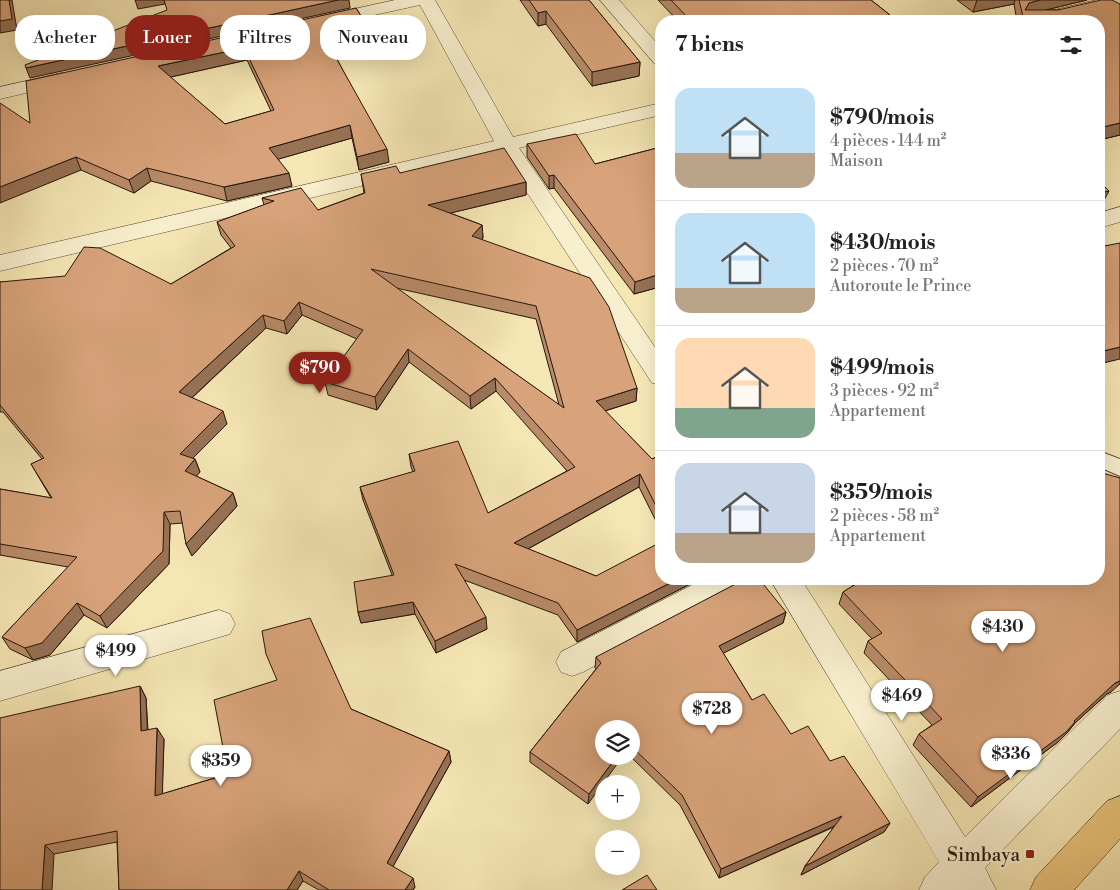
<!DOCTYPE html>
<html lang="fr">
<meta charset="utf-8">
<style>
:root{--surface:#fff;--page:#f6f6f6;--text:#222;--muted:#767676;--line:#e0e0e0;--accent:#8f2418}
body{margin:0;font-family:"Libre Bodoni",serif;background:var(--page);color:var(--text);height:100vh;display:flex;flex-direction:column;font-size:19px;white-space:nowrap}
*{box-sizing:border-box;margin:0}
p{font-size:16px;color:var(--muted)}
.icon{flex:none;width:28px;height:28px;fill:none;stroke:currentColor;stroke-width:2;stroke-linecap:round;stroke-linejoin:round}
.map{position:relative;flex:1;overflow:hidden}
.panel{position:absolute;left:655px;top:15px;width:450px;height:570px;display:flex;flex-direction:column;background:var(--surface);border-radius:20px;box-shadow:0 5px 20px #0002}
.panel>*{flex:none}
.banner{position:absolute;left:15px;top:15px;width:475px;height:45px;display:flex;gap:10px}
.fabs{position:absolute;left:595px;top:720px;display:grid;gap:10px}
.fabs a{display:grid;place-items:center;width:45px;height:45px;border-radius:50%;background:var(--surface);box-shadow:0 5px 20px #0002;font-size:25px}
.price{position:absolute;translate:-50% -42px;padding:0 11px;border-radius:18px;background:#fff;color:#222;font-size:16px;line-height:32px;filter:drop-shadow(0 1px 2px #0008)}
.price::after{content:'';position:absolute;left:50%;top:30px;width:15px;height:11px;margin-left:-8px;background:inherit;clip-path:polygon(0 0,100% 0,50% 100%)}
.price.on{background:var(--accent);color:#fff}
ul{padding:0;list-style:none}
li{display:flex;align-items:center;gap:15px;height:125px;padding:0 20px}
li+li{border-top:1px solid var(--line)}
li span{display:grid;place-items:center;flex:none;width:140px;height:100px;border-radius:15px;color:#555}
li>.icon{margin-inline-start:auto}
span .icon{width:60px;height:60px;fill:#fffc;stroke-width:1}
li b{font-size:21px}
h2{display:flex;justify-content:space-between;align-items:center;height:60px;padding:0 20px;font-size:21px}
.chip{padding:0 18px;border-radius:20px;background:var(--surface);box-shadow:0 5px 20px #0002;font-size:18px;line-height:45px}
.chip.on{background:var(--accent);color:#fff}
.map>svg:first-child{display:block}
.lines{fill:none;stroke-linecap:round;stroke-linejoin:round}
.service-casing{stroke:#5a4a36;stroke-width:2}
.minor-casing{stroke:#5a4a36;stroke-width:1}
.primary-casing{stroke:#26160c;stroke-width:1}
.service{fill:#f8efce;fill-rule:evenodd}
.minor{fill:#f8efce;fill-rule:evenodd}
.primary{fill:#eac47a;fill-rule:evenodd}
.wall{fill:#ba8c69;stroke:#26160c;fill-rule:evenodd}
.shaded-wall{fill:#977255;stroke:#26160c}
.building{fill:#d8a37a;stroke:#26160c;fill-rule:evenodd}
.poi-dot{fill:#8f2418;stroke:#f8efce;stroke-width:2}
.labels{text-anchor:middle;stroke-width:5;stroke-linejoin:round;paint-order:stroke}
.near-poi-label{font-size:19px;fill:#26160c;stroke:#f8efce;text-anchor:end}
</style>
<div class="map">
<svg width="1120" height="890" viewBox="0 0 1120 890">
<rect width="100%" height="100%" fill="#f5e7b4"/>
<filter id="stains"><feTurbulence type="fractalNoise" baseFrequency=".004" numOctaves="4"/><feColorMatrix values="0 0 0 0 .2 0 0 0 0 .09 0 0 0 0 .02 0 0 0 .5 -.17"/></filter>
<radialGradient id="worn" r=".72"><stop offset=".6" stop-color="#630" stop-opacity="0"/><stop offset="1" stop-color="#630" stop-opacity=".3"/></radialGradient>
<g class="lines">
<defs>
<polygon id="service" points="1099,451 1120,459 1120,476 1099,467"/>
<g id="minor">
<polygon points="395,0 435,0 513,137 661,103 661,115 519,148 661,356 661,385 652,383 501,153 0,271 0,255 494,141 420,5 324,26 318,25 315,21 318,17"/>
<polygon points="600,0 619,0 661,48 661,65 654,63"/>
<polygon points="1097,0 1120,0 1120,5 1053,21 1022,21 1025,17"/>
<polygon points="62,73 69,75 72,79 69,83 0,99 0,87"/>
<polygon points="1120,207 1120,222 1099,228 1099,213"/>
<polygon points="704,579 747,579 743,588 583,672 572,676 561,672 556,662 561,652"/>
<polygon points="770,579 801,579 965,837 1108,695 1120,691 1120,729 985,868 996,890 919,890 925,877 939,862"/>
<polygon points="219,610 230,614 235,624 230,634 0,701 0,671"/>
</g>
<polygon id="primary" points="1120,796 1120,839 1074,890 1030,890 1036,877 1107,801"/>
</defs>
<use href="#service" class="service-casing"/>
<use href="#minor" class="minor-casing"/>
<use href="#primary" class="primary-casing"/>
<use href="#service" class="service"/>
<use href="#minor" class="minor"/>
<use href="#primary" class="primary"/>
</g>
<g class="wall">
<polygon points="520,0 589,0 640,62 639,76 592,86 546,24 538,26"/>
<polygon points="658,0 871,0 890,15 889,21 678,21"/>
<polygon points="957,0 1087,0 1046,10 1058,10 1120,4 1120,135 1099,140 1099,21 1017,21 1014,4 973,12"/>
<path d="M356,8L375,38L377,50L337,59L389,162L359,170L352,138L278,159L292,186L227,201L151,181L134,193L81,170L30,123ZM247,60L271,111L225,124L170,77Z"/>
<polygon points="658,122 661,122 661,140 657,135"/>
<polygon points="527,144 595,164 661,147 661,295 656,288 634,294 554,188 549,189 527,157"/>
<path d="M400,173L526,182V195L450,213L482,225L483,238L482,239L637,388L636,401L605,411L652,459L661,455V531L639,487L528,549L596,576L661,579H700L577,642L558,615L464,580L487,629L436,653L415,614L361,623L358,612L392,575L363,500L360,487L413,472L411,467L409,454L488,513L567,471L496,391L471,409L409,362L377,410L328,395L325,382L357,339L302,315L287,334L266,328L192,398L227,424L193,458L195,459L200,472L196,476L233,493L237,506L192,556L186,544L183,523L170,524L169,564L107,628L84,615L50,655L33,660L10,649L2,637L68,567L0,555V489L51,498L31,464L42,459L3,412H0V282L171,284L231,248L221,235L217,222L264,205L262,198L318,210L364,193L361,174ZM396,288L536,319L559,405Z"/>
<polygon points="846,579 1099,579 1111,692 1107,694 1075,723 1067,733 1058,742 971,807 913,745 919,734 932,725 864,653 868,641 872,639 839,604 843,592 853,586"/>
<polygon points="786,612 783,623 723,653 752,700 791,734 830,761 890,823 884,832 801,875 805,866 834,827 719,878 680,805 630,756 631,756 631,729 588,804 530,762 530,752 596,669 595,668 596,657"/>
<polygon points="140,686 146,698 148,730 164,739 162,794 228,774 351,709 449,751 451,762 393,866 415,887 413,890 319,890 303,881 297,890 119,890 117,842 54,854 0,890"/>
</g>
<g class="shaded-wall">
<polygon points="9,0 12,0 17,30 0,33 0,21"/>
<polygon points="135,0 164,0 165,4 138,9"/>
<polygon points="338,0 349,0 350,8 30,78 26,68"/>
<polygon points="977,0 1015,0 1014,4 973,12"/>
<polygon points="1040,0 1087,0 1025,15 1025,10 1029,3"/>
<polygon points="546,11 546,24 538,26 538,13"/>
<polygon points="890,15 889,21 855,21"/>
<polygon points="375,38 377,50 332,60 330,47"/>
<polygon points="244,48 247,60 162,79 158,66"/>
<polygon points="640,62 639,76 592,86 592,72"/>
<polygon points="1120,123 1120,135 1099,140 1099,138 1103,127"/>
<polygon points="350,125 352,138 272,161 269,148"/>
<polygon points="387,149 389,162 359,170 357,157"/>
<polygon points="76,157 81,170 0,203 0,187"/>
<polygon points="147,168 151,181 134,193 129,180"/>
<polygon points="289,173 292,186 227,201 224,187"/>
<polygon points="554,175 554,188 549,189 549,176"/>
<polygon points="526,182 526,195 430,218 428,205"/>
<polygon points="1109,191 1103,202 1099,203 1099,193"/>
<polygon points="482,225 483,238 472,249 472,236"/>
<polygon points="657,275 656,288 634,294 635,282"/>
<polygon points="299,302 302,315 287,334 284,321"/>
<polygon points="263,315 266,328 184,405 179,392"/>
<polygon points="1120,347 1120,359 1099,364 1099,352"/>
<polygon points="408,349 409,362 377,410 375,397"/>
<polygon points="495,378 496,391 471,409 470,396"/>
<polygon points="637,388 636,401 595,414 596,401"/>
<polygon points="223,411 227,424 185,466 180,454"/>
<polygon points="195,459 200,472 190,484 185,471"/>
<polygon points="640,474 639,487 515,556 514,543"/>
<polygon points="233,493 237,506 192,556 186,544"/>
<polygon points="164,512 170,524 169,564 107,628 100,616"/>
<polygon points="678,579 700,579 577,642 577,630"/>
<polygon points="413,602 415,614 361,623 358,612"/>
<polygon points="77,603 84,615 50,655 33,660 25,648"/>
<polygon points="786,612 783,623 716,657 719,646"/>
<polygon points="486,617 487,629 436,653 435,641"/>
<polygon points="1120,681 1120,684 1111,692 1107,694 1075,723 1067,733 1058,742 971,807 978,797 1115,683"/>
<polygon points="140,686 146,698 148,742 141,731"/>
<polygon points="157,728 164,739 162,807 155,796"/>
<polygon points="449,751 451,762 390,872 387,863"/>
<polygon points="617,756 623,756 588,804 589,794"/>
<polygon points="842,816 837,825 719,878 721,869"/>
<polygon points="890,823 884,832 801,875 805,866"/>
<polygon points="45,845 54,854 52,890 42,890"/>
<polygon points="299,871 303,881 297,890 287,890"/>
<polygon points="413,878 415,887 413,890 405,890"/>
</g>
<g class="building">
<polygon points="0,0 9,0 12,19 0,21"/>
<polygon points="164,0 338,0 26,68 25,65 167,10"/>
<polygon points="529,0 589,0 640,62 592,72 546,11 538,13"/>
<polygon points="671,0 871,0 890,15 855,21 691,21"/>
<polygon points="1019,0 1040,0 1029,3 1025,10 1058,10 1101,0 1112,0 1120,4 1120,123 1103,127 1099,124 1099,21 1024,21"/>
<path d="M356,8L375,38L330,47L387,149L357,157L350,125L269,148L289,173L224,187L147,168L129,180L76,157L0,187V103L30,123L26,81ZM244,48L274,110L225,124L158,66Z"/>
<polygon points="576,134 595,164 661,147 661,281 657,275 635,282 554,175 549,176 527,144"/>
<path d="M504,148L526,182L428,205L482,225L472,236L590,278L609,307L637,388L596,401L652,459L661,455V516L640,474L514,543L596,576L661,542V579H678L577,630L558,603L455,564L486,617L435,641L413,602L358,612L354,582L394,575L360,487L415,471L409,454L458,441L488,513L575,467L495,378L470,396L408,349L375,397L325,382L363,330L299,302L284,321L263,315L179,392L223,411L180,454L195,459L185,471L233,493L186,544L180,511L164,512L163,551L100,616L77,603L42,643L25,648L2,637L77,557L0,544V489L52,498L31,464L44,458L0,405V282L65,276L84,247L100,248L171,284L235,246L217,222L274,201L262,198L301,188L318,210L365,193L361,174L396,166L400,173ZM371,269L536,306L564,408L499,362Z"/>
<polygon points="1099,181 1109,191 1099,193"/>
<polygon points="1120,243 1120,347 1099,352 1099,247"/>
<polygon points="1099,472 1120,478 1120,681 1115,683 1074,721 1075,722 1066,732 978,797 919,734 942,719 868,641 882,633 843,592 864,579 1099,579"/>
<polygon points="745,579 759,579 786,612 719,646 752,700 764,694 791,734 808,726 830,761 844,756 890,823 805,866 842,816 721,869 682,795 631,746 631,729 604,729 604,756 617,756 589,794 530,752 601,663 596,657"/>
<polygon points="310,618 351,709 449,751 387,863 413,878 405,890 329,890 299,871 287,890 119,890 117,831 45,845 42,890 0,890 0,718 140,686 141,731 157,728 155,796 228,774 214,700 277,680 266,654 262,631"/>
<polygon points="647,875 657,890 622,890"/>
</g>
<rect class="poi-dot" x="1025" y="849" width="10" height="10" rx="2.5"/>
<g class="labels">
<g class="near-poi-label">
<text x="1020" y="861">Simbaya</text>
</g>
</g>
<rect width="100%" height="100%" filter="url(#stains)"/>
<rect width="100%" height="100%" fill="url(#worn)"/>
</svg>
<div class="fabs">
<a><svg class="icon" aria-label="layers" viewBox="0 0 24 24"><path d="M12 4l9 5-9 5-9-5zM3 14l9 5 9-5"/></svg></a>
<a>+</a>
<a>−</a>
</div>
<b class="price on" style="left:320px;top:394px">$790</b>
<b class="price" style="left:1003px;top:653px">$430</b>
<b class="price" style="left:116px;top:677px">$499</b>
<b class="price" style="left:902px;top:722px">$469</b>
<b class="price" style="left:712px;top:735px">$728</b>
<b class="price" style="left:1011px;top:780px">$336</b>
<b class="price" style="left:221px;top:787px">$359</b>
<div class="banner">
<a class="chip">Acheter</a>
<a class="chip on">Louer</a>
<a class="chip">Filtres</a>
<a class="chip">Nouveau</a>
</div>
<section class="panel">
<h2>7 biens<svg class="icon" aria-label="filters" viewBox="0 0 24 24"><path d="M4 7h16M4 17h16"/><circle cx="9" cy="7" r="2"/><circle cx="15" cy="17" r="2"/></svg></h2>
<ul>
<li><span style="background:linear-gradient(#bfe0f5 65%,#b9a48a 0)"><svg class="icon" aria-label="home" viewBox="0 0 24 24"><path d="M3 11l9-7 9 7M6 9v11h12V9"/></svg></span><div><b>$790/mois</b><p>4 pièces · 144 m²</p><p>Maison</p></div></li>
<li><span style="background:linear-gradient(#bfe0f5 75%,#b9a48a 0)"><svg class="icon" aria-label="home" viewBox="0 0 24 24"><path d="M3 11l9-7 9 7M6 9v11h12V9"/></svg></span><div><b>$430/mois</b><p>2 pièces · 70 m²</p><p>Autoroute le Prince</p></div></li>
<li><span style="background:linear-gradient(#ffd9b3 70%,#7fa58c 0)"><svg class="icon" aria-label="home" viewBox="0 0 24 24"><path d="M3 11l9-7 9 7M6 9v11h12V9"/></svg></span><div><b>$499/mois</b><p>3 pièces · 92 m²</p><p>Appartement</p></div></li>
<li><span style="background:linear-gradient(#c9d6e8 70%,#b9a48a 0)"><svg class="icon" aria-label="home" viewBox="0 0 24 24"><path d="M3 11l9-7 9 7M6 9v11h12V9"/></svg></span><div><b>$359/mois</b><p>2 pièces · 58 m²</p><p>Appartement</p></div></li>
</ul>
</section>
</div>
